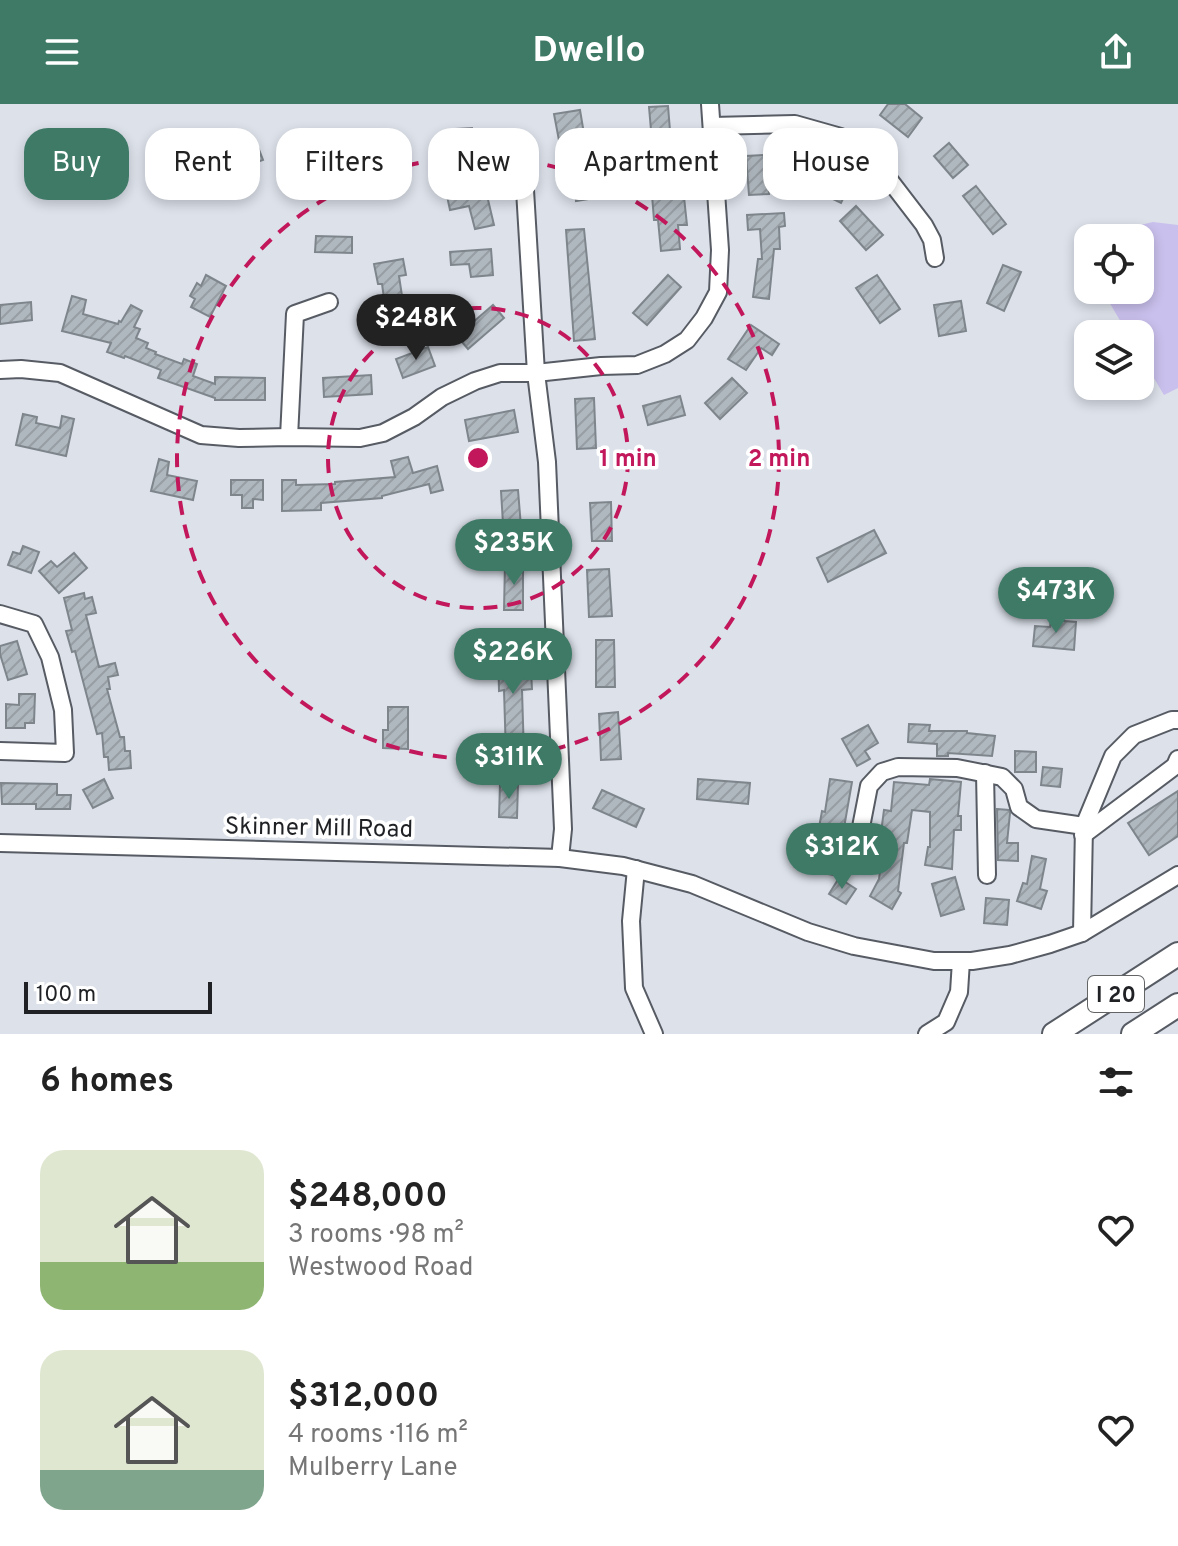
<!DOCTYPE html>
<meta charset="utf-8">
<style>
:root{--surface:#fff;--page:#f6f6f6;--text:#222;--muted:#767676;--accent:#3e7a66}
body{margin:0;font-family:Overpass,sans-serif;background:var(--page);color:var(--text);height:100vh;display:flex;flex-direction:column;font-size:30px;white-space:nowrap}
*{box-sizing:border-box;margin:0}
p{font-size:26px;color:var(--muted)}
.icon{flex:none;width:44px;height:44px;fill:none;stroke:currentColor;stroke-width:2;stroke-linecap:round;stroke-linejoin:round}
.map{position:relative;height:930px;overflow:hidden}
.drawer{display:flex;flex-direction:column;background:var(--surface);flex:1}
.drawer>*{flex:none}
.hud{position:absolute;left:24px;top:24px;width:1130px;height:72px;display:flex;gap:16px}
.buttons{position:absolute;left:1074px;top:120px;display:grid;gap:16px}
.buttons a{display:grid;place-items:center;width:80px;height:80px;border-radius:16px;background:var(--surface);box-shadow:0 4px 12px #0003;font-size:40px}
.scale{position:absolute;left:24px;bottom:20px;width:188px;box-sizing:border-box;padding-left:8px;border:4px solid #1f2124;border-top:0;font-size:22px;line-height:28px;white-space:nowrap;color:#1f2124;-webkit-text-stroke:6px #fff;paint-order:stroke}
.price{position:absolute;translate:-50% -68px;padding:0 18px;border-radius:28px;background:var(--accent);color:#fff;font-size:26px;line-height:52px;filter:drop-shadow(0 2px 4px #0008)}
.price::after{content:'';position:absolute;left:50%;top:48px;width:24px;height:18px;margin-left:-12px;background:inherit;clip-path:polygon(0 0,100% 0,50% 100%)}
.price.on{background:#222;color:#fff}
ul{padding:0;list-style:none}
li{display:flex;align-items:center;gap:24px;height:200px;padding:0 40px}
li span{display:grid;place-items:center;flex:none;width:224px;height:160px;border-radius:24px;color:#555}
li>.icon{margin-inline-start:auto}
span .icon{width:96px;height:96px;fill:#fffc;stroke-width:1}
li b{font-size:34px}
h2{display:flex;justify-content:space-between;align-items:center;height:96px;padding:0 40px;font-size:34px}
.tag{padding:0 28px;border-radius:24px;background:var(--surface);box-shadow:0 4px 12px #0003;font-size:28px;line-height:72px}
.tag.on{background:var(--accent);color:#fff}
header{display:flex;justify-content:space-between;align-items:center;height:104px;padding:0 40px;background:var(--accent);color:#fff;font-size:36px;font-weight:700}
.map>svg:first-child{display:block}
.garden{fill:#cac0ed}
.building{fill:url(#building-hatch);stroke:#7e868c;stroke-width:2}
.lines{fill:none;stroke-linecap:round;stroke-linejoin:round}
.minor-casing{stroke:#575c64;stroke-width:20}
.highway-casing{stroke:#575c64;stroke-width:26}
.minor{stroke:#fff;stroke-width:16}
.highway{stroke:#fff;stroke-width:22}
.ring{fill:none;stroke:#c2185b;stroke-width:4;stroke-dasharray:14 10}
.labels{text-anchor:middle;stroke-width:7;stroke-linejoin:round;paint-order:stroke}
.shield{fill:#fff;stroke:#626466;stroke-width:2}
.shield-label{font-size:22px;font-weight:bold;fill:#1f2124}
.street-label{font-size:24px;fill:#1f2124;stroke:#fff}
.centre{fill:#c2185b;stroke:#fff;stroke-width:4}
.ring-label{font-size:24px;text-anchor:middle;font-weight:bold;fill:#c2185b;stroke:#fff;stroke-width:7;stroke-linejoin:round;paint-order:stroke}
</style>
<header><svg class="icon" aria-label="menu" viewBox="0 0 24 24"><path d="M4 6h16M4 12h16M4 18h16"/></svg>Dwello<svg class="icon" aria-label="share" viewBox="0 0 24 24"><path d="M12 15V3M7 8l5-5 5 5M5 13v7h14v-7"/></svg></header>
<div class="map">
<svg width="1178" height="930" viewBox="0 0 1178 930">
<defs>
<pattern id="building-hatch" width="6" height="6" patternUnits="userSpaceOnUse" patternTransform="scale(2)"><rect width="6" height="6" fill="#b0b8bf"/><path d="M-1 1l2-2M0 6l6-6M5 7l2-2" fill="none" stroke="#979ea4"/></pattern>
</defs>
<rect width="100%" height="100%" fill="#dce1ea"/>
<polygon class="garden" points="1153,118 1178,121 1178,284 1164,291 1140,251 1140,230 1128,230 1102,186 1140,186 1140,134 1101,134 1116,127"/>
<g class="building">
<polygon points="888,0 905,0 922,14 908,33 880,11"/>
<polygon points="668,2 671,39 667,39 670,78 685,76 686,93 684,93 687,121 678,121 680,145 661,147 658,116 654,116 652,91 649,91 646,41 634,42 633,28 651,26 649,3"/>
<polygon points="580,6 586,42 584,43 590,81 611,78 613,91 576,97 574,83 570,84 564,46 561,47 554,10"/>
<polygon points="472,24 474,48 458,49 456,25"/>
<polygon points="247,37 250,45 258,43 263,56 210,75 202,53"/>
<polygon points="949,39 968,61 953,74 934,52"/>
<polygon points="399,43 405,68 350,81 344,56"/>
<polygon points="779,50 781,64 767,65 769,90 749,91 746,52"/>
<polygon points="814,60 851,78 841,99 804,81"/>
<polygon points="976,82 1006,120 993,130 963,92"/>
<polygon points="485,83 494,121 475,125 469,102 450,106 447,92"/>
<polygon points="856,102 883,131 866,146 840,117"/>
<polygon points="784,109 785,122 779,123 780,145 774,145 769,195 753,193 758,155 762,155 760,125 748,126 747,111"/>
<polygon points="584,125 595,235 574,237 566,126"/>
<polygon points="316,132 352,133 352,149 315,148"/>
<polygon points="491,145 493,171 471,173 469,160 451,161 450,148"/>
<polygon points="403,155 406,171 399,172 404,205 386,208 382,180 378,180 374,160"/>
<polygon points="1003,161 1021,168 1004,207 987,199"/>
<polygon points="206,171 226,182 210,213 191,203 195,195 190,192 197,179 201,182"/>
<polygon points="668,171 681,183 647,221 633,209"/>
<polygon points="877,171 900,205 880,219 856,184"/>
<polygon points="72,192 86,196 83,210 118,220 119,217 121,218 131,201 142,207 134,223 140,225 136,234 148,239 146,244 156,248 155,250 182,260 184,255 197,260 193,272 215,280 215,273 265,274 265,296 215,296 215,294 158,274 161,266 125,252 124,254 107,248 111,239 62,227"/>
<polygon points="961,197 966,227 939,232 934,201"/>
<polygon points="31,198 32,216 0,220 0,201"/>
<polygon points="493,201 504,214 468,245 457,232"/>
<polygon points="751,221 779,240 772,251 761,244 746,266 728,255"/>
<polygon points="428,243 435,262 403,274 396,255"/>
<polygon points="371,271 372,290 324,293 323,274"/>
<polygon points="732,274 747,289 720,315 705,299"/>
<polygon points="680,292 685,311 648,321 643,302"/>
<polygon points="594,294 596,344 577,345 575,295"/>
<polygon points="514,306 518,328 469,337 465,316"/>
<polygon points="23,310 37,313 36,319 60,324 62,312 74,315 66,352 16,341"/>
<polygon points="408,353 413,369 437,362 443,386 431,389 429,380 382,392 382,394 321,399 321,406 282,407 282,376 296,376 296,381 335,380 335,378 395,373 391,357"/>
<polygon points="159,355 169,358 167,371 197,377 193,396 151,387"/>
<polygon points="231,376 263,376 263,396 253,395 253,404 242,404 242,391 231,391"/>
<polygon points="518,386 522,435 504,436 501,387"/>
<polygon points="611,398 612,437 592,437 590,399"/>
<polygon points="874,426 886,449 828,478 817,454"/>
<polygon points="23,442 39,448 31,469 8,461 13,448 20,450"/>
<polygon points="74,449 87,464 59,489 39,467 51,457 57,463"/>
<polygon points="505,459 523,459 523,506 504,506"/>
<polygon points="609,465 612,512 589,513 587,466"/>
<polygon points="1069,478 1092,480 1091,495 1068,494"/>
<polygon points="84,489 85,495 92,493 96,509 86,511 99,563 115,559 118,571 108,573 110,585 107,585 120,633 124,633 125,647 130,647 131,664 109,666 108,653 104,653 102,629 97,630 75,547 72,548 66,527 72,526 64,494"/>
<polygon points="1051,516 1076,518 1074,546 1033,542 1035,522 1050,523"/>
<polygon points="596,536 614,536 615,583 596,583"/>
<polygon points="17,537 27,570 8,576 0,550 0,542"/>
<polygon points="516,537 518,566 531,566 532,585 522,586 524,651 506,651 504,586 499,587 498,538"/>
<polygon points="19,590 35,590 34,619 25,619 25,624 6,624 6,600 19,601"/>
<polygon points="388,603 408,603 408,645 383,644 383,626 388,626"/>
<polygon points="618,608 621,655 601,656 599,610"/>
<polygon points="909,620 930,621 929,627 967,627 967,629 995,632 992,652 948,649 948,652 937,652 937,640 908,638"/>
<polygon points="868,621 878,639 865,647 870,655 857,662 842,635"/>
<polygon points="1015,647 1036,648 1036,668 1015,668"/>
<polygon points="1043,663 1062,665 1060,683 1041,681"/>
<polygon points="104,675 113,694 93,704 83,686"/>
<polygon points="698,675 750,679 748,700 697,695"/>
<polygon points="830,675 852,678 841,741 839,741 834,771 811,767 822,707 825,708"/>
<polygon points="930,675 961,678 958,712 961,712 961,726 954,726 952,765 925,761 928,743 930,743 930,708 912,706 907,739 904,739 898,787 901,789 892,805 870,792 879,775 884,736 880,736 884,706 891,707 894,678 929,681"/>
<polygon points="1,679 57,680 57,691 71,691 70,705 36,705 36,700 2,700"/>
<polygon points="500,680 518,680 517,714 499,713"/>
<polygon points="602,686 644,705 636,723 593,704"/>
<polygon points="1178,687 1178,732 1149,751 1128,719"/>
<polygon points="997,705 1009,706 1010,709 1007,739 1018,739 1018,757 998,756"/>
<polygon points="1032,752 1046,755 1040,785 1047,787 1041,805 1017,797 1023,779 1027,780"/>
<polygon points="955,773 964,805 941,812 932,780"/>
<polygon points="839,774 856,785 846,800 829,790"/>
<polygon points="986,794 1009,796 1007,821 984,819"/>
</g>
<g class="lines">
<defs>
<g id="minor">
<polyline points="712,22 795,20 841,33 862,49 891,78 924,121 932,136 935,154"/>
<polyline points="525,86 536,269 547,358 563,725 560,754"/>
<polyline points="0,266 21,265 60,269 201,331 239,334 289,333 360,334 383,329 414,313 442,293 475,277 500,269 536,269 601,262 637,261 665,250 687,236 704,214 718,188 720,146 710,0"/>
<polyline points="289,333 295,210 329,198"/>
<polyline points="0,510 34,520 50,553 63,606 65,649 0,647"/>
<polyline points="985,669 987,771"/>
<polyline points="1083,731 1175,662 1178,655"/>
<polyline points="0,739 560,754 623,762 692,780 808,828 854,842 934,857 972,857 1010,851 1050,840 1082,829 1178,771"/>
<polyline points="855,754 869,682 882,668 898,663 957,664 1002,673 1014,685 1019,703 1036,715 1084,722"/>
<polyline points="636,765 631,817 634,884 654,930"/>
<polyline points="1082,829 1084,722 1113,652 1134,631 1172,616 1178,616"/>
<polyline points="927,930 946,918 959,888 961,857"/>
</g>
<g id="highway">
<polyline points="1054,930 1178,850"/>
<polyline points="1133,930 1178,901"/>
</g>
</defs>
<use href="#minor" class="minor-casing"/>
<use href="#highway" class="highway-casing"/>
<use href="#minor" class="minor"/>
<use href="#highway" class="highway"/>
</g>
<g class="ring">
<circle cx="478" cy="354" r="150"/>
<circle cx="478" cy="354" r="301"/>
</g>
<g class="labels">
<rect class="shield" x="1088" y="872" width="56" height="36" rx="6"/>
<g class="shield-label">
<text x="1116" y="898">I 20</text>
</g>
<g class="street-label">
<text transform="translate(319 723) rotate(1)" y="8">Skinner Mill Road</text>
</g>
</g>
<circle cx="478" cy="354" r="12" class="centre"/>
<g class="ring-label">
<text x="628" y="362">1 min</text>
<text x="779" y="362">2 min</text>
</g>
</svg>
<div class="buttons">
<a><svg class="icon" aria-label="locate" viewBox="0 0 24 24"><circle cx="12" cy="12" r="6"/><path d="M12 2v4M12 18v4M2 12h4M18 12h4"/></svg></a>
<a><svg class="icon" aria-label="layers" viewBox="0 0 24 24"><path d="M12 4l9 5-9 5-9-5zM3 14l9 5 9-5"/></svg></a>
</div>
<div class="scale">100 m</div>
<b class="price on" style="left:416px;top:258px">$248K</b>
<b class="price" style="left:514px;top:483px">$235K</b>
<b class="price" style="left:1056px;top:531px">$473K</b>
<b class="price" style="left:513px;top:592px">$226K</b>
<b class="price" style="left:509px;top:697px">$311K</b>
<b class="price" style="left:842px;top:787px">$312K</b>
<div class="hud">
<a class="tag on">Buy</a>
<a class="tag">Rent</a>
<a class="tag">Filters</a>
<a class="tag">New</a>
<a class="tag">Apartment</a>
<a class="tag">House</a>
</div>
</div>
<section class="drawer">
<h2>6 homes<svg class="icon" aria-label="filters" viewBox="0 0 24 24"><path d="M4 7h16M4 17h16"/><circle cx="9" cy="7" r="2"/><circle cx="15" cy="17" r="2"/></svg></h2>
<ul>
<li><span style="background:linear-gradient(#dfe7d0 70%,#8fb573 0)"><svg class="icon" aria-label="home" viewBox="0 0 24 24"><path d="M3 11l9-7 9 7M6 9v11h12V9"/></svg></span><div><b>$248,000</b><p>3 rooms · 98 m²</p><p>Westwood Road</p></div><svg class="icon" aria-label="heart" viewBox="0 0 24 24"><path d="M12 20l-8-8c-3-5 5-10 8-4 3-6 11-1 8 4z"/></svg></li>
<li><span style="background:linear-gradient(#dfe7d0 75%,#7fa58c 0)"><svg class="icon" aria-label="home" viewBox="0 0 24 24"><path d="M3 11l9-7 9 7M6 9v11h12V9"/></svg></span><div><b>$312,000</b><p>4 rooms · 116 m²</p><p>Mulberry Lane</p></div><svg class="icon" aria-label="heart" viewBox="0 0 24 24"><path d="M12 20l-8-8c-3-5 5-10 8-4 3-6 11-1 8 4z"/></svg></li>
</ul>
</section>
